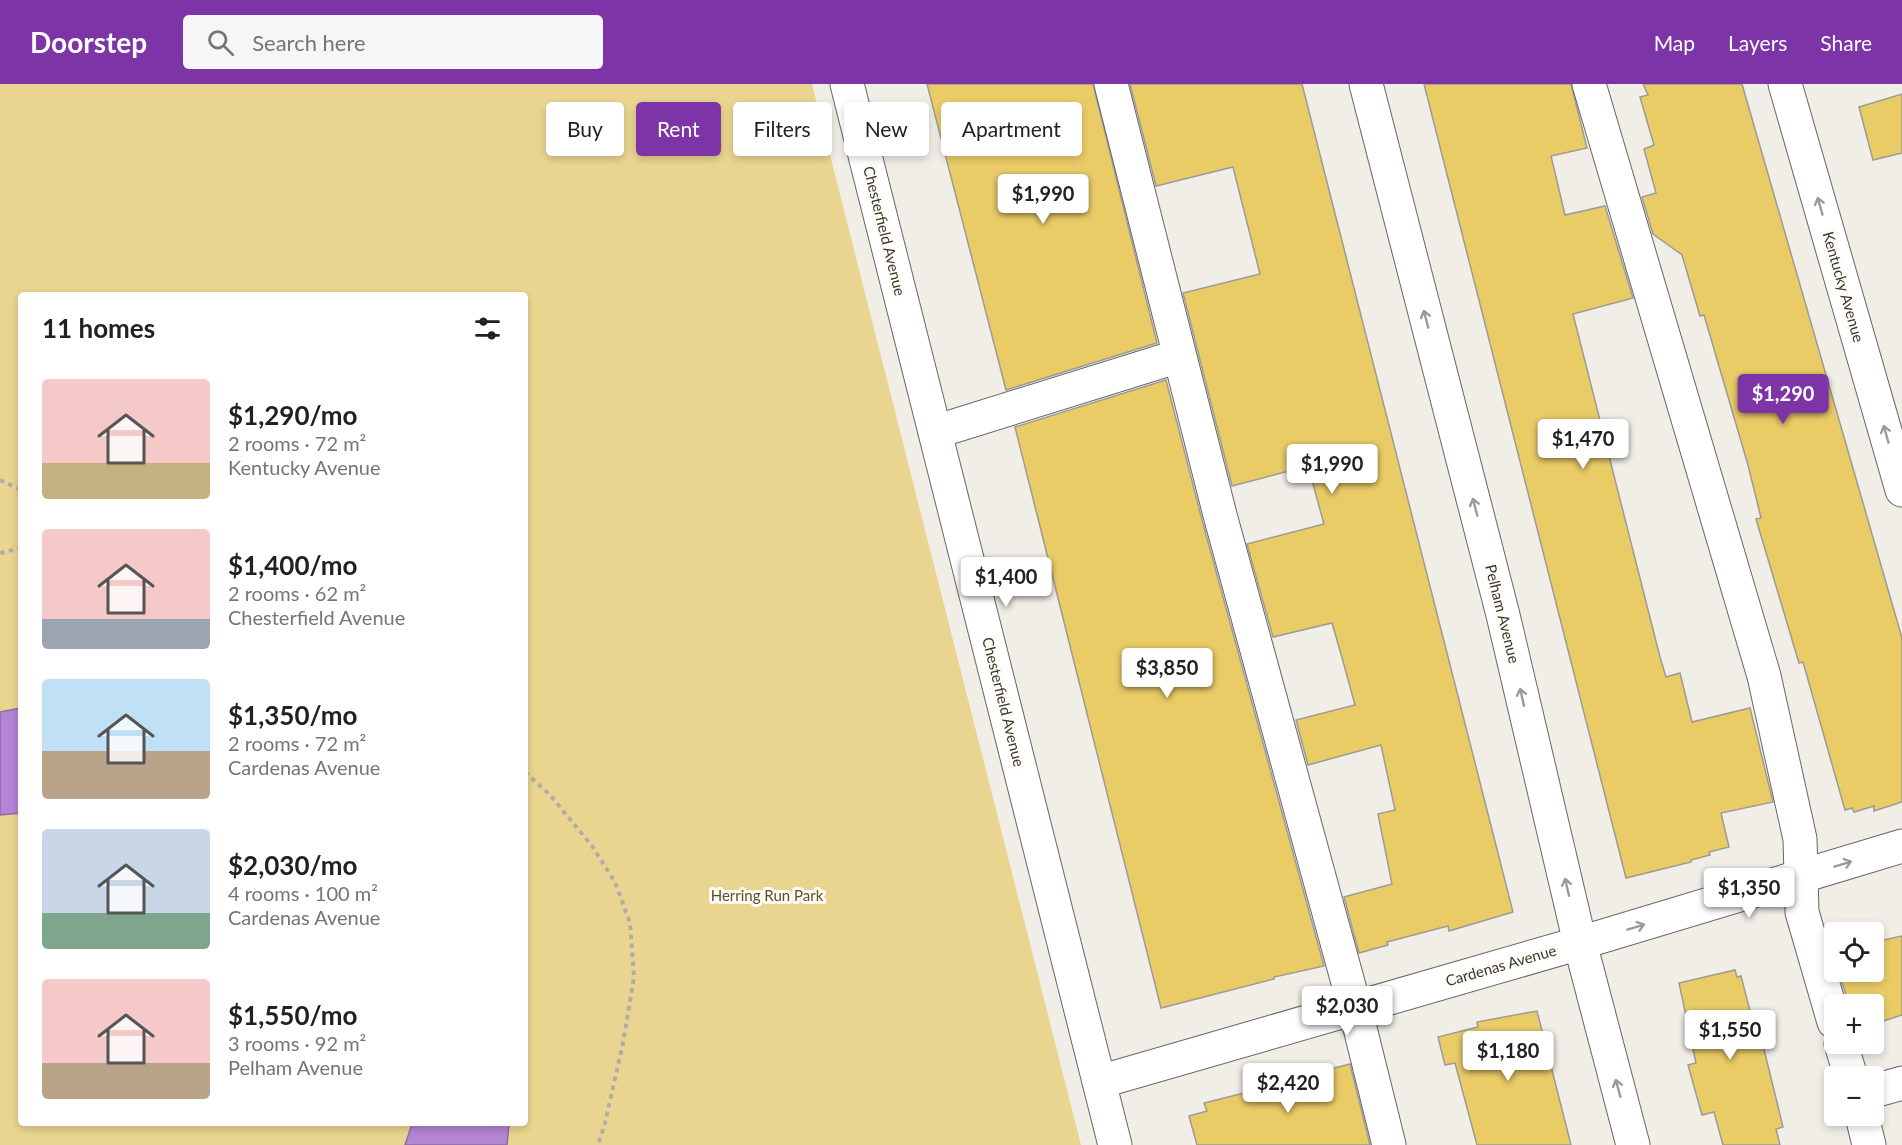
<!DOCTYPE html>
<meta charset="utf-8">
<style>
:root{--surface:#fff;--page:#f6f6f6;--text:#202124;--muted:#757577;--accent:#7d34a6}
body{margin:0;font-family:Lato,sans-serif;background:var(--page);color:var(--text);height:100vh;display:flex;flex-direction:column;font-size:22px;white-space:nowrap}
*{box-sizing:border-box;margin:0}
p{font-size:20px;color:var(--muted)}
.icon{flex:none;width:33px;height:33px;fill:none;stroke:currentColor;stroke-width:2;stroke-linecap:round;stroke-linejoin:round}
.map{position:relative;flex:1;overflow:hidden}
.sheet{position:absolute;left:18px;top:208px;width:510px;height:834px;display:flex;flex-direction:column;background:var(--surface);border-radius:6px;box-shadow:0 3px 9px #0003}
.sheet>*{flex:none}
.banner{position:absolute;left:546px;top:18px;width:570px;height:54px;display:flex;gap:12px}
.fabs{position:absolute;left:1824px;top:838px;display:grid;gap:12px}
.fabs a{display:grid;place-items:center;width:60px;height:60px;border-radius:6px;background:var(--surface);box-shadow:0 3px 9px #0003;font-size:30px}
.price{position:absolute;translate:-50% -51px;padding:0 14px;border-radius:6px;background:#fff;color:#222;font-size:20px;line-height:39px;filter:drop-shadow(0 2px 3px #0008)}
.price::after{content:'';position:absolute;left:50%;top:36px;width:18px;height:14px;margin-left:-9px;background:inherit;clip-path:polygon(0 0,100% 0,50% 100%)}
.price.current{background:var(--accent);color:#fff}
ul{padding:0;list-style:none}
li{display:flex;align-items:center;gap:18px;height:150px;padding:0 24px}
li span{display:grid;place-items:center;flex:none;width:168px;height:120px;border-radius:6px;color:#555}
li>.icon{margin-inline-start:auto}
span .icon{width:72px;height:72px;fill:#fffc;stroke-width:1}
li b{font-size:26px}
h2{display:flex;justify-content:space-between;align-items:center;height:72px;padding:0 24px;font-size:26px}
.tag{padding:0 21px;border-radius:6px;background:var(--surface);box-shadow:0 3px 9px #0003;font-size:21px;line-height:54px}
.tag.current{background:var(--accent);color:#fff}
header{display:flex;align-items:center;gap:36px;box-sizing:border-box;height:84px;padding:0 30px;background:var(--accent);color:#fff}
header strong{font-size:28px}
nav{display:flex;gap:33px;margin-inline-start:auto;font-size:21px}
.search{width:420px;height:54px;background:var(--page);display:flex;align-items:center;gap:15px;box-sizing:border-box;padding:0 21px;border-radius:6px;color:var(--muted);font-size:22px}
.map>svg:first-child{display:block}
.green{fill:#ead590;fill-rule:evenodd}
.water{fill:#b485d5;stroke:#8e6da4;stroke-width:1.5}
.building{fill:#eacc67;stroke:#9d9b94;stroke-width:1.5}
.lines{fill:none;stroke-linecap:round;stroke-linejoin:round}
.minor-casing{stroke:#686660;stroke-width:35}
.path{stroke:#afada8;stroke-width:4;stroke-dasharray:4.5 4.5;stroke-linecap:butt}
.minor{stroke:#fff;stroke-width:33}
.oneway{stroke:#9a9a99}
.labels{text-anchor:middle;stroke-width:6;stroke-linejoin:round;paint-order:stroke}
.street-label{font-size:15px;fill:#363533;stroke:#fefcf4}
.park-label{font-size:15px;fill:#5c5026;stroke:#fefcf4}
</style>
<header>
<strong>Doorstep</strong>
<div class="search"><svg class="icon" aria-label="search" viewBox="0 0 24 24"><circle cx="10" cy="10" r="6"/><path d="M15 15l6 6"/></svg>Search here</div>
<nav><a>Map</a><a>Layers</a><a>Share</a></nav>
</header>
<div class="map">
<svg width="1902" height="1061" viewBox="0 0 1902 1061">
<rect width="100%" height="100%" fill="#f0eee7"/>
<path class="green" d="M0,0H812L1081,1061H0ZM21,212H525V1040H21Z"/>
<g class="water">
<polygon points="21,624 21,729 0,731 0,628"/>
<polygon points="412,1040 509,1040 507,1061 405,1061"/>
</g>
<g class="building">
<polygon points="927,0 1093,0 1157,259 1006,306"/>
<polygon points="1130,0 1302,0 1513,828 1449,847 1448,842 1387,858 1388,861 1359,869 1344,813 1392,800 1378,730 1395,726 1381,661 1308,681 1296,636 1355,621 1341,570 1332,539 1273,553 1247,460 1324,440 1308,382 1232,402 1183,209 1260,190 1233,83 1156,102"/>
<polygon points="1424,0 1571,0 1587,64 1551,72 1565,131 1605,122 1633,214 1573,230 1660,573 1666,593 1680,589 1692,638 1750,624 1773,718 1721,729 1729,763 1709,768 1710,771 1691,776 1691,778 1626,794"/>
<polygon points="1643,0 1742,0 1902,554 1902,718 1874,727 1874,722 1854,728 1852,724 1845,726 1803,578 1799,579 1756,435 1761,434 1748,381 1704,231 1700,232 1682,171 1653,150 1642,113 1656,109 1644,65 1654,61 1640,13 1648,11"/>
<polygon points="1902,10 1902,69 1873,76 1859,23"/>
<polygon points="1166,296 1202,436 1324,882 1274,893 1274,895 1161,924 1015,343"/>
<polygon points="1902,852 1902,931 1874,940 1874,921 1849,921 1839,888 1874,888 1874,858"/>
<polygon points="1735,886 1737,893 1741,892 1757,954 1761,953 1783,1043 1776,1045 1780,1061 1723,1061 1714,1028 1702,1031 1688,981 1696,979 1679,899"/>
<polygon points="1537,927 1571,1061 1477,1061 1455,979 1445,981 1438,953 1478,943 1477,938"/>
<polygon points="1350,980 1370,1061 1197,1061 1189,1032 1207,1027 1204,1019 1320,990 1319,988"/>
</g>
<g class="lines">
<defs>
<g id="minor">
<polyline points="847,0 1115,1061"/>
<polyline points="1111,0 1220,431 1355,924 1389,1061"/>
<polyline points="1366,0 1503,531 1580,859 1633,1061"/>
<polyline points="1589,0 1764,592 1800,755 1802,828 1834,938"/>
<polyline points="1785,0 1902,406"/>
<polyline points="935,348 1179,272"/>
<polyline points="1841,960 1851,993"/>
<polyline points="1099,998 1580,859 1902,762"/>
<polyline points="1874,1007 1902,999"/>
<polyline points="1862,1032 1869,1061"/>
</g>
</defs>
<use href="#minor" class="minor-casing"/>
<g class="path">
<polyline points="0,396 21,406"/>
<polyline points="0,469 21,464"/>
<polyline points="525,688 550,711 592,762 615,798 630,839 634,893 623,959 605,1039 598,1061"/>
</g>
<use href="#minor" class="minor"/>
</g>
<defs><path id="oneway-shaft" d="M-6 0H5M1.5-3L5.5 0L1.5 3" fill="none" stroke-width="1.6" stroke-linecap="round" stroke-linejoin="round" transform="scale(1.5)"/></defs>
<g class="oneway">
<use href="#oneway-shaft" transform="translate(1820 122) rotate(-106)"/>
<use href="#oneway-shaft" transform="translate(1426 235) rotate(-105)"/>
<use href="#oneway-shaft" transform="translate(1886 350) rotate(-106)"/>
<use href="#oneway-shaft" transform="translate(1475 423) rotate(-105)"/>
<use href="#oneway-shaft" transform="translate(1522 613) rotate(-103)"/>
<use href="#oneway-shaft" transform="translate(1843 780) rotate(-17)"/>
<use href="#oneway-shaft" transform="translate(1567 803) rotate(-103)"/>
<use href="#oneway-shaft" transform="translate(1636 843) rotate(-17)"/>
<use href="#oneway-shaft" transform="translate(1618 1004) rotate(-105)"/>
</g>
<g class="labels">
<g class="street-label">
<text transform="translate(884 147) rotate(76)" y="5">Chesterfield Avenue</text>
<text transform="translate(1843 203) rotate(74)" y="5">Kentucky Avenue</text>
<text transform="translate(1502 530) rotate(76)" y="5">Pelham Avenue</text>
<text transform="translate(1003 618) rotate(76)" y="5">Chesterfield Avenue</text>
<text transform="translate(1501 882) rotate(-16)" y="5">Cardenas Avenue</text>
</g>
<g class="park-label">
<text x="767" y="817">Herring Run Park</text>
</g>
</g>
</svg>
<div class="fabs">
<a><svg class="icon" aria-label="locate" viewBox="0 0 24 24"><circle cx="12" cy="12" r="6"/><path d="M12 2v4M12 18v4M2 12h4M18 12h4"/></svg></a>
<a>+</a>
<a>−</a>
</div>
<b class="price" style="left:1043px;top:141px">$1,990</b>
<b class="price current" style="left:1783px;top:341px">$1,290</b>
<b class="price" style="left:1583px;top:386px">$1,470</b>
<b class="price" style="left:1332px;top:411px">$1,990</b>
<b class="price" style="left:1006px;top:524px">$1,400</b>
<b class="price" style="left:1167px;top:615px">$3,850</b>
<b class="price" style="left:1749px;top:835px">$1,350</b>
<b class="price" style="left:1347px;top:953px">$2,030</b>
<b class="price" style="left:1730px;top:977px">$1,550</b>
<b class="price" style="left:1508px;top:998px">$1,180</b>
<b class="price" style="left:1288px;top:1030px">$2,420</b>
<div class="banner">
<a class="tag">Buy</a>
<a class="tag current">Rent</a>
<a class="tag">Filters</a>
<a class="tag">New</a>
<a class="tag">Apartment</a>
</div>
<section class="sheet">
<h2>11 homes<svg class="icon" aria-label="filters" viewBox="0 0 24 24"><path d="M4 7h16M4 17h16"/><circle cx="9" cy="7" r="2"/><circle cx="15" cy="17" r="2"/></svg></h2>
<ul>
<li><span style="background:linear-gradient(#f6c9c9 70%,#c2b280 0)"><svg class="icon" aria-label="home" viewBox="0 0 24 24"><path d="M3 11l9-7 9 7M6 9v11h12V9"/></svg></span><div><b>$1,290/mo</b><p>2 rooms · 72 m²</p><p>Kentucky Avenue</p></div></li>
<li><span style="background:linear-gradient(#f6c9c9 75%,#9aa5b1 0)"><svg class="icon" aria-label="home" viewBox="0 0 24 24"><path d="M3 11l9-7 9 7M6 9v11h12V9"/></svg></span><div><b>$1,400/mo</b><p>2 rooms · 62 m²</p><p>Chesterfield Avenue</p></div></li>
<li><span style="background:linear-gradient(#bfe0f5 60%,#b9a48a 0)"><svg class="icon" aria-label="home" viewBox="0 0 24 24"><path d="M3 11l9-7 9 7M6 9v11h12V9"/></svg></span><div><b>$1,350/mo</b><p>2 rooms · 72 m²</p><p>Cardenas Avenue</p></div></li>
<li><span style="background:linear-gradient(#c9d6e8 70%,#7fa58c 0)"><svg class="icon" aria-label="home" viewBox="0 0 24 24"><path d="M3 11l9-7 9 7M6 9v11h12V9"/></svg></span><div><b>$2,030/mo</b><p>4 rooms · 100 m²</p><p>Cardenas Avenue</p></div></li>
<li><span style="background:linear-gradient(#f6c9c9 70%,#b9a48a 0)"><svg class="icon" aria-label="home" viewBox="0 0 24 24"><path d="M3 11l9-7 9 7M6 9v11h12V9"/></svg></span><div><b>$1,550/mo</b><p>3 rooms · 92 m²</p><p>Pelham Avenue</p></div></li>
</ul>
</section>
</div>
